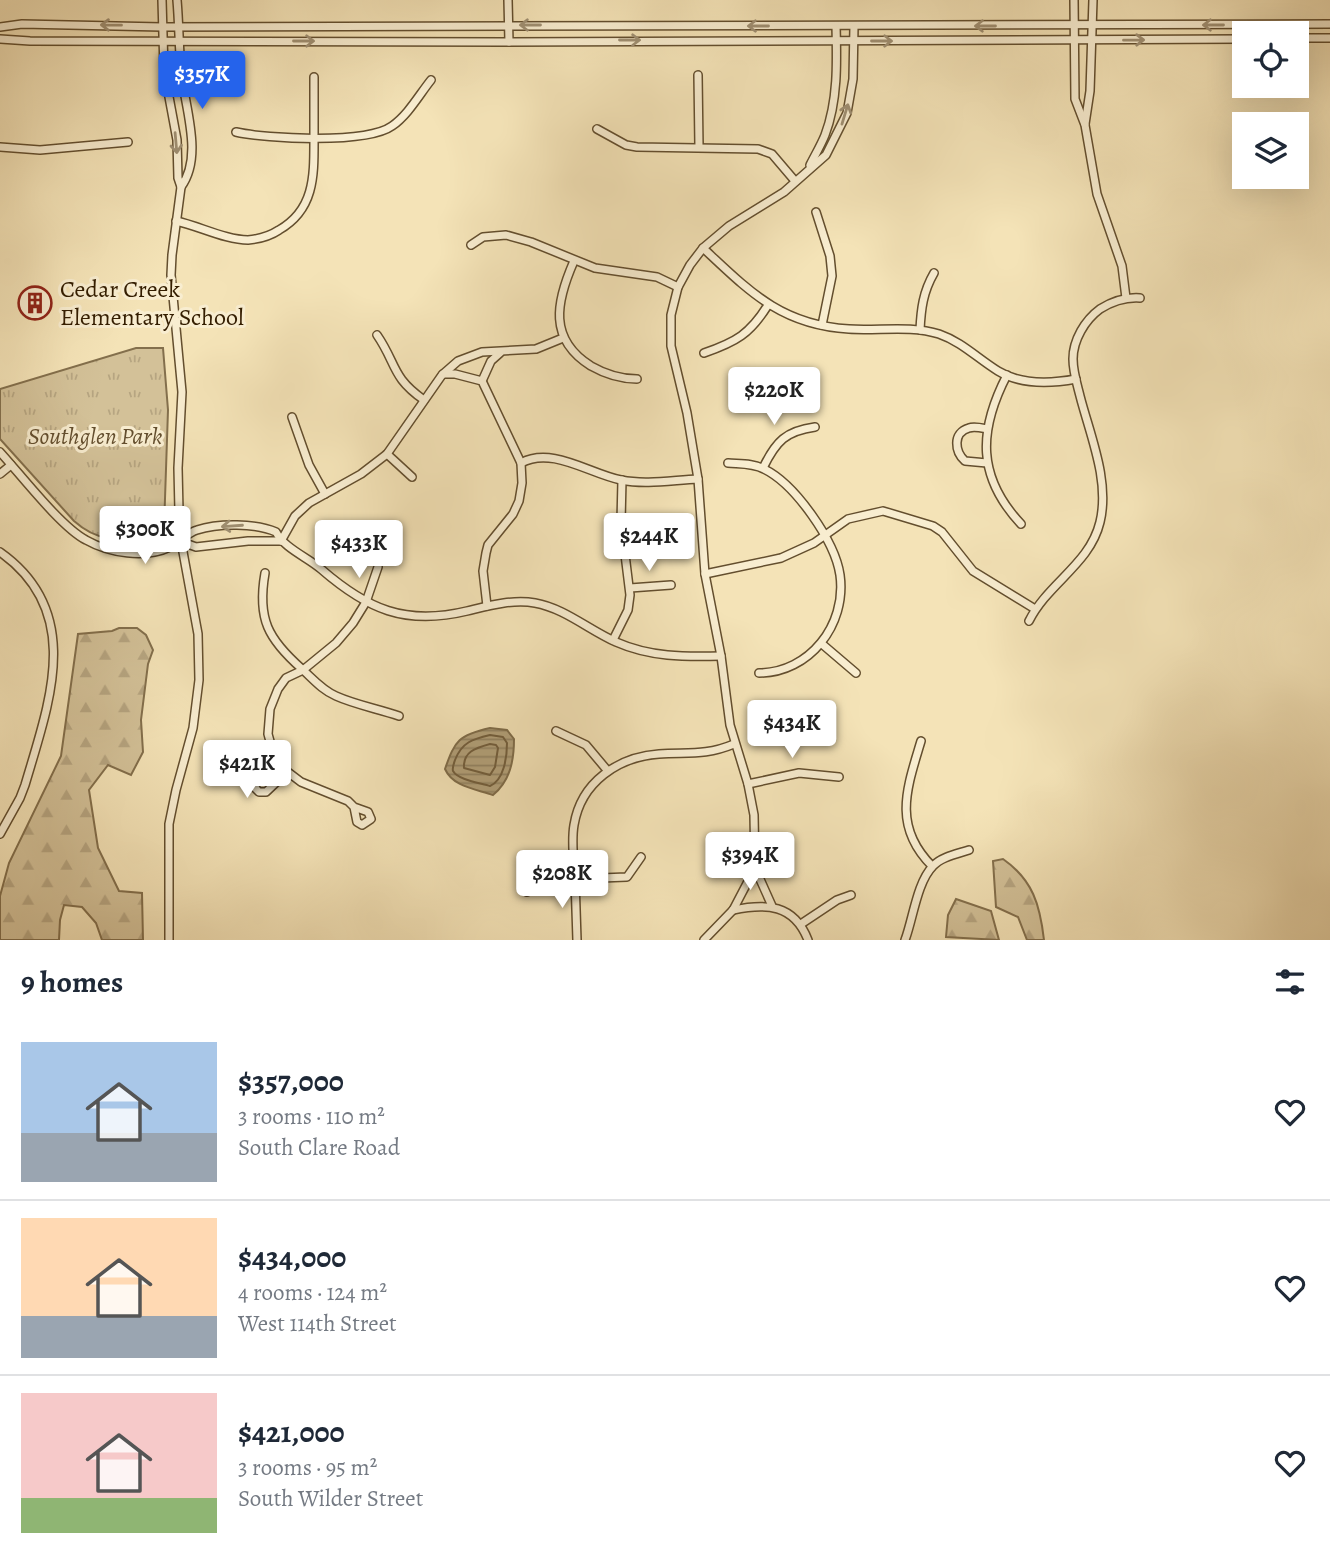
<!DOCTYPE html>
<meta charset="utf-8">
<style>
:root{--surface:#fff;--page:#f6f6f7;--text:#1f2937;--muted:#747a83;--line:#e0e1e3;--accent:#2563eb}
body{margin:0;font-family:Alegreya,serif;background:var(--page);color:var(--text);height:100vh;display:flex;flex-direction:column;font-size:26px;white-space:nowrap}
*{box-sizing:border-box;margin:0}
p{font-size:23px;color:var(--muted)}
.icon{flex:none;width:38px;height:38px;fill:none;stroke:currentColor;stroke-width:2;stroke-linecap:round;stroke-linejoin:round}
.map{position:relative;height:940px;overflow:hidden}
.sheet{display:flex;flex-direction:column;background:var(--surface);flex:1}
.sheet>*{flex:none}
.tools{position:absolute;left:1232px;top:21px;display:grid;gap:14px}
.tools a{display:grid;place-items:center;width:77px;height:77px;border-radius:0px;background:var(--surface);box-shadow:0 7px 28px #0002;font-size:35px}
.price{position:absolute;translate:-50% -60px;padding:0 16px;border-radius:7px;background:#fff;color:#222;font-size:23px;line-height:46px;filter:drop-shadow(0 2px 4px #0008)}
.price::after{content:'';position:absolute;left:50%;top:42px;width:21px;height:16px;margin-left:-10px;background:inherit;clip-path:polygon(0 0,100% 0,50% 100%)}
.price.selected{background:var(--accent);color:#fff}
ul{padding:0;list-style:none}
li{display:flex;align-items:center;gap:21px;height:175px;padding:0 21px}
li+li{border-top:2px solid var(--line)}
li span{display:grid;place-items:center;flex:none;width:196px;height:140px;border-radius:0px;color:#555}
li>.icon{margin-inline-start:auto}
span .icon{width:84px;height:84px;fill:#fffc;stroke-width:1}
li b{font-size:30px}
h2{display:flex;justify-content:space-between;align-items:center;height:84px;padding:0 21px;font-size:30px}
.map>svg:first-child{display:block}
.grass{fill:url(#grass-tufts);stroke:#836f4c;stroke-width:2}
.forest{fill:url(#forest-firs);stroke:#836f4c;stroke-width:2}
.water{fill:url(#water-rules);stroke:#7f6c49;stroke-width:2}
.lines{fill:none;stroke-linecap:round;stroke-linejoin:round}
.shore{stroke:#725e3c;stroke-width:2}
.minor-casing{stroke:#634e2e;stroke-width:10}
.minor{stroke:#f8edd0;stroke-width:7}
.oneway{stroke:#9f8f72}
.labels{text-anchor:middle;stroke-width:6;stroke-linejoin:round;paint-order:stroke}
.poi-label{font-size:24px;fill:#331d00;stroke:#f8edd0;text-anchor:start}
.park-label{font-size:24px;font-style:italic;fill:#634e2e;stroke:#f8edd0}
</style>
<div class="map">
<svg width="1330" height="940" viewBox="0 0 1330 940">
<defs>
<pattern id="grass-tufts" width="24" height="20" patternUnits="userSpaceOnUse" patternTransform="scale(1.75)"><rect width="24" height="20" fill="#d3c198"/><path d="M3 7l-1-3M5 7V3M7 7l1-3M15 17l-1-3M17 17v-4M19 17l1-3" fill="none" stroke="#b6a581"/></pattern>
<pattern id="forest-firs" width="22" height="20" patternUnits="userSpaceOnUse" patternTransform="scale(1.75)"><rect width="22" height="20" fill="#d3c198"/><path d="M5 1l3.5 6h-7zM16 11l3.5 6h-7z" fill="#b6a581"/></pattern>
<pattern id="water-rules" width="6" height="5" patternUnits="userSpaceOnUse" patternTransform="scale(1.75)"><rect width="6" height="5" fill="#b2a079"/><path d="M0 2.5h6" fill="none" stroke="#918261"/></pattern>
</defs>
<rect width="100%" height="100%" fill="#f4e3b7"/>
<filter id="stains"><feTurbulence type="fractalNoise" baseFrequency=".00286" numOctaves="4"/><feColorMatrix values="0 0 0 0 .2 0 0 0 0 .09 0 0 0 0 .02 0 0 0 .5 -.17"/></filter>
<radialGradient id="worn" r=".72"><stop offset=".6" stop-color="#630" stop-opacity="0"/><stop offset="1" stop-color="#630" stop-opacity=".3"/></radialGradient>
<path class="grass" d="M136,348H163L168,410L164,528C126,532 108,551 74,521L0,439V389Z"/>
<g class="forest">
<polygon points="119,628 137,628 146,635 153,650 148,664 141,720 143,752 131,775 108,765 89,790 98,848 119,891 142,893 143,940 102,940 96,923 82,907 64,905 60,920 59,940 0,940 0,896 9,863 61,756 78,634 112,631"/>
<path d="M1003,859C1033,880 1040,905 1044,940H1027L1018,917L996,907L993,861Z"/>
<polygon points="956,899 991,911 999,940 946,937 948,915"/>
</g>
<path class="water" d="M490,728L507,730L514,739C514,761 510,781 493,795C476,789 453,787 445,769C455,740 459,735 490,728Z"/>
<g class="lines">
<g class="shore">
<path d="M490,735L503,737L507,743C507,757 504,780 490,786C481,783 458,780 453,771C452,768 454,763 455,760C462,742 473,739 490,735Z"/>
<path d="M490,744L496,745L498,748L495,767L490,775L464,768C463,752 475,748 490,744Z"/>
</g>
<defs>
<g id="minor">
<polyline points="162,0 164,70 177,140 178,178 181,187"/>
<polyline points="508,0 509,42"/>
<polyline points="1074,0 1075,99 1085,125 1097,194 1122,266 1126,298"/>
<polyline points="0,27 22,24 162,27 1330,24"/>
<polyline points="1297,38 1330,38"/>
<polyline points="0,39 30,41 509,42 1244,39"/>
<polyline points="698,75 699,147"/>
<polyline points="1085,124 1090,91 1093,0"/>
<polyline points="597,129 626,145 637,147 758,149 772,154 795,181"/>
<path d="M236,132C267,139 367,144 392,126C408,115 419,95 431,80"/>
<polyline points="0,147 40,150 128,142"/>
<path d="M810,165C815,155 821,145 825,135C838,101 837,62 836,26"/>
<polyline points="816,212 830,256 832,276 822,325"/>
<path d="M176,221C199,226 226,240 248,240C259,239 270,236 279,230C314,210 314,177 314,142C314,120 314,99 314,77"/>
<polyline points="471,245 483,237 506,235 531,242 595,268 657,277 678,287"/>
<path d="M703,248C749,291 781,325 849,329C878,331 911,325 939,334C962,342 977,358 998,371C1021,385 1049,384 1076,379"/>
<path d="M574,261C556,302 548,339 591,366C605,374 621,379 637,379"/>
<path d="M920,330C921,309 923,292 934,273"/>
<path d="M377,335C397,364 391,377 424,400"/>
<path d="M704,353C736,342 750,334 768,305"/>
<polyline points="443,374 455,374 482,381 521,463 522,483 519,501 513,514 488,545 486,553 483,571 487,606"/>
<path d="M1007,375C978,431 977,477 1021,524"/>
<polyline points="482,381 491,361 500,353"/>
<polyline points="292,417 309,465 325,494"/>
<path d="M987,429C982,428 974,426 969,428C952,433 955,452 965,461L987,463"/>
<path d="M0,452C21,475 61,527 86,540C109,553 145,559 170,547C179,543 187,533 197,530C218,523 256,523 276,532C284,548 307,557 321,569C367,609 405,626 467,611C488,606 512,599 535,603C564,608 589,630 616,642C650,657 684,657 721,656"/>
<polyline points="387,454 412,477"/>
<path d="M521,463C552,446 590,474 621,480C646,485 673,480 698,479"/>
<path d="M728,463C740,464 753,463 764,469C795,484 835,541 840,575C847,625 809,673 759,673"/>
<path d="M763,468C776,441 786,431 815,427"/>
<polyline points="0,474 11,465"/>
<polyline points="281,541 295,516 309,503 361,474 387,454 442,375 458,361 482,352 536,349 563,338"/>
<polyline points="109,548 163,535 196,547 248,541 281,541"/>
<path d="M0,552C85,612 49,703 25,785L20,798L0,834"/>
<path d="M265,573C257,619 268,639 302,669C313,679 322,690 336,696C356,705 379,709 399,716"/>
<polyline points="705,574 781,558 814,543 848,519 883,511 933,526 942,532 973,571 1035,609"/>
<polyline points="630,588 671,585"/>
<path d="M1029,621C1048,583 1090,564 1100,522C1110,481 1090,435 1080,396C1077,384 1073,372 1073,359C1073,340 1085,320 1100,309C1113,301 1125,297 1140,298"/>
<polyline points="613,640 628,610 630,595 621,522 622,480"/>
<polyline points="822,644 856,673"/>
<polyline points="556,731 586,745 607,770"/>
<path d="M921,741C907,788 892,826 932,866"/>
<polyline points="276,763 257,779 255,788 259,792 266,792 286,773"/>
<polyline points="748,784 799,773 839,777"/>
<polyline points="354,807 368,812 371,819 362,825 357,822 354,807 348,801 301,782 276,763 268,734 270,709 278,689 286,678 303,670 336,643 353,623 366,602 378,567"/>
<polyline points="755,868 772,906"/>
<path d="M527,892L538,885L575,879C574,862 571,842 574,825C581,782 618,757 659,754C688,752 705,756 734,744"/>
<path d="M733,910C766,903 794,904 808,940"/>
<polyline points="801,924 837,900 851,895"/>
<path d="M169,940V824L176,790L193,728L199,680L198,634L181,541L179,511L178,468L182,392L171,275L172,255L181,187C204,156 184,105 181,70C179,47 179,23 177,0"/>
<polyline points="577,940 575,879 627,877 641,857"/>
<polyline points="704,940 733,910 755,868 754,815 748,784 730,725 721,656 705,574 698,479 687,413 671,346 671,315 678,287 690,265 703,248 729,226 784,192 826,155 847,113 853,79 854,26"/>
<path d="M905,940C913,919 917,882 933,866C941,857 957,854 969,850"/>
</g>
</defs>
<use href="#minor" class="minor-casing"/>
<use href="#minor" class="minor"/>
</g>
<defs><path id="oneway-shaft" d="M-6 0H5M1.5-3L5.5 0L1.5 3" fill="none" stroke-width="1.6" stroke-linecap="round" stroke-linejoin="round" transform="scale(1.75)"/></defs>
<g class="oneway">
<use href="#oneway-shaft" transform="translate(111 25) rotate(-179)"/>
<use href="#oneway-shaft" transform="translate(530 25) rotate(180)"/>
<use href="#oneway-shaft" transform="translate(1213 25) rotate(180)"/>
<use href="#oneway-shaft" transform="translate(758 26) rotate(-180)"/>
<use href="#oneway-shaft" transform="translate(985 26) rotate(180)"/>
<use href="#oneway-shaft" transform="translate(630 40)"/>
<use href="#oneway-shaft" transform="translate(1134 40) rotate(-1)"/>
<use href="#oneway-shaft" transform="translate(304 41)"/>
<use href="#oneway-shaft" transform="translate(882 41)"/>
<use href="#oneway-shaft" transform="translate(845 114) rotate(-73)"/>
<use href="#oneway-shaft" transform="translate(176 143) rotate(85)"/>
<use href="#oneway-shaft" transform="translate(232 526) rotate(176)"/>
</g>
<defs>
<symbol id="building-ring" viewBox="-11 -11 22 22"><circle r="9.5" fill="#f8edd0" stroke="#8f2418" stroke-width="1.5"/><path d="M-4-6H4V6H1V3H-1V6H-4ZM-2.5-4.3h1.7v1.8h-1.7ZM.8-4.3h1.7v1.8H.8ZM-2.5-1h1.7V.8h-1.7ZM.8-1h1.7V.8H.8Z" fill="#8f2418"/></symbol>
</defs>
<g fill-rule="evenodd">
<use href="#building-ring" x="16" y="284" width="38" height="38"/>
</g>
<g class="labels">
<g class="poi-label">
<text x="60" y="297">Cedar Creek<tspan x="60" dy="28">Elementary School</tspan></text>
</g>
<g class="park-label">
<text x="95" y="444">Southglen Park</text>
</g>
</g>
<rect width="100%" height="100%" filter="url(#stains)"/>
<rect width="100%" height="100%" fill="url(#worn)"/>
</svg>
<div class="tools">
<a><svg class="icon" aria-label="locate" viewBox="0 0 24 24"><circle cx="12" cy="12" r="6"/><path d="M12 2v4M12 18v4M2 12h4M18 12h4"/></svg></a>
<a><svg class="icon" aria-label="layers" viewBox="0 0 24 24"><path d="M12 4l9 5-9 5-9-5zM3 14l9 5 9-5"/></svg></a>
</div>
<b class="price selected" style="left:202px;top:111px">$357K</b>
<b class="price" style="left:774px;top:427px">$220K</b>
<b class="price" style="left:145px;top:566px">$300K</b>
<b class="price" style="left:649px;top:573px">$244K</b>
<b class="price" style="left:359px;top:580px">$433K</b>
<b class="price" style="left:792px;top:760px">$434K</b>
<b class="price" style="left:247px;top:800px">$421K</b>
<b class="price" style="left:750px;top:892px">$394K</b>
<b class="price" style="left:562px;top:910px">$208K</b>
</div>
<section class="sheet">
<h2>9 homes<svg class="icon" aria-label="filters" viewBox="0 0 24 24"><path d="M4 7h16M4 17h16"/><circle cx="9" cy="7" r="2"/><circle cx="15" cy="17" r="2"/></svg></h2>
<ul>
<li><span style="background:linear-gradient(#a9c7e8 65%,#9aa5b1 0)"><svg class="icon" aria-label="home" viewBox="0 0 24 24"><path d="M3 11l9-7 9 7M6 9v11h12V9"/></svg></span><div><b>$357,000</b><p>3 rooms · 110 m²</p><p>South Clare Road</p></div><svg class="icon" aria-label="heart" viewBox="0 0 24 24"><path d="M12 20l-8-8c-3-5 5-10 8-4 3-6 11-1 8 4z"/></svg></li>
<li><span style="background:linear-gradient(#ffd9b3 70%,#9aa5b1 0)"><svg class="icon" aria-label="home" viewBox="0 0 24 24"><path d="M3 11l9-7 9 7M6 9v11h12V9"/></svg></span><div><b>$434,000</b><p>4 rooms · 124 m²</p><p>West 114th Street</p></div><svg class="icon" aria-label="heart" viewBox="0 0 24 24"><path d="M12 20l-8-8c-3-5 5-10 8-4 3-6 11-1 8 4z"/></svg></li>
<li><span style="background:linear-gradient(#f6c9c9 75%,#8fb573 0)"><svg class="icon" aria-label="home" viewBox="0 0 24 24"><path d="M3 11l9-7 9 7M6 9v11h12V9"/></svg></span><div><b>$421,000</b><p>3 rooms · 95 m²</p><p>South Wilder Street</p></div><svg class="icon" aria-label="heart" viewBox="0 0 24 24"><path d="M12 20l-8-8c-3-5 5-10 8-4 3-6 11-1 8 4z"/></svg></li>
</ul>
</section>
